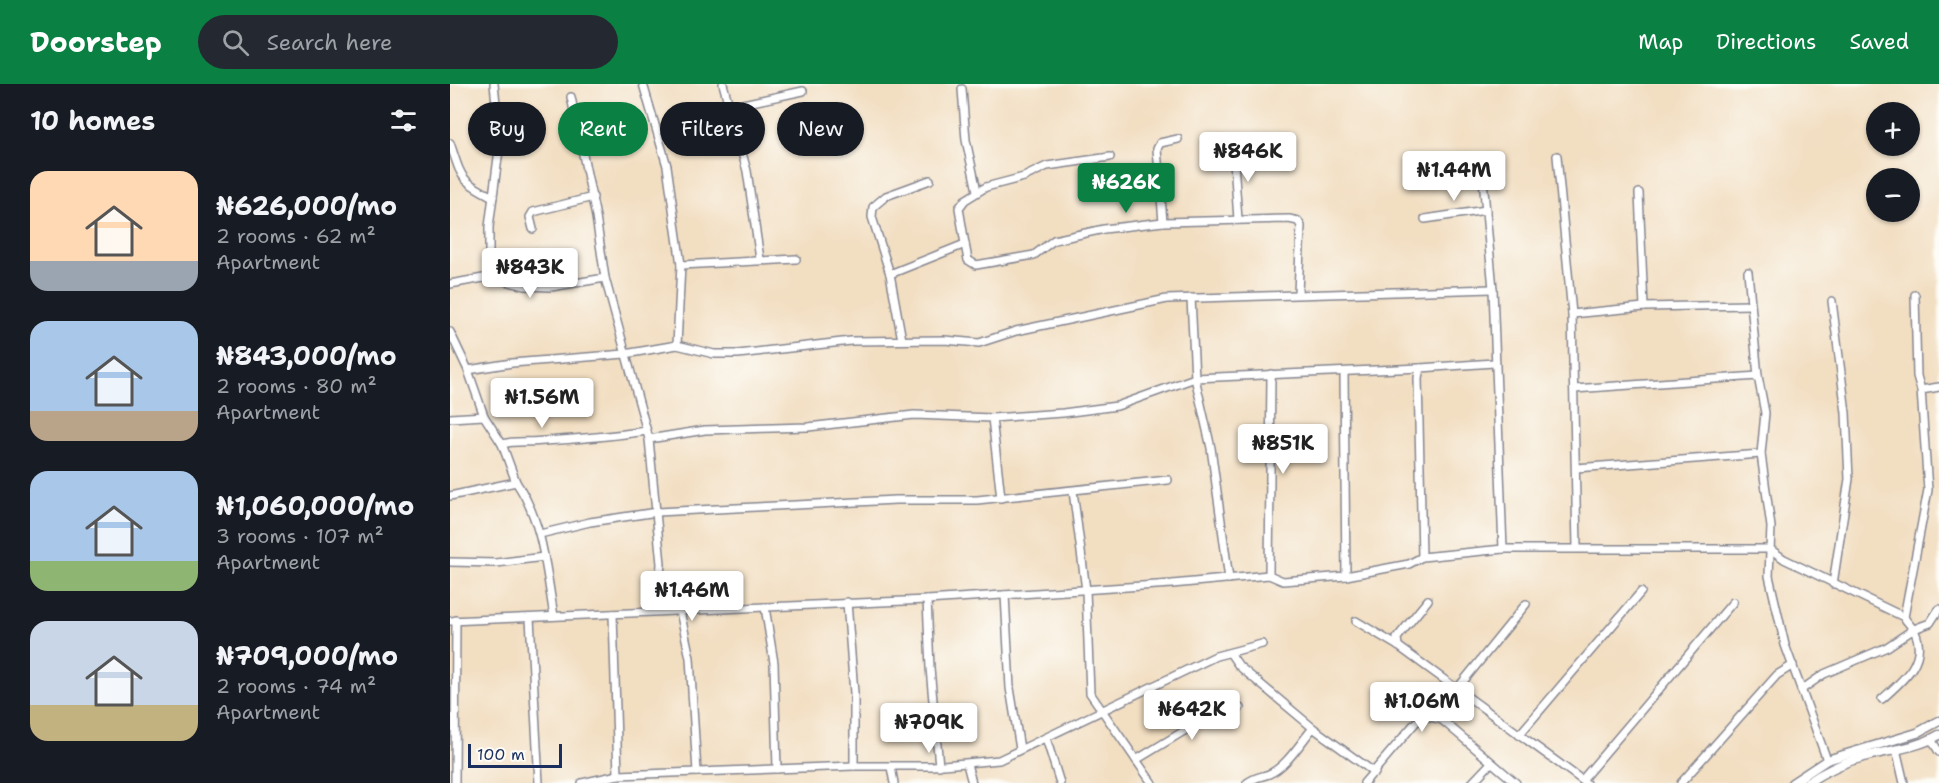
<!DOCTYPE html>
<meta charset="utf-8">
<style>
:root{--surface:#171b24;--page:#242831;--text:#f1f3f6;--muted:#9ea1a6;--accent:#0b8043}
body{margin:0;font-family:"Shantell Sans",sans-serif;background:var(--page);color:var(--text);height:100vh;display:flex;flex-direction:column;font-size:22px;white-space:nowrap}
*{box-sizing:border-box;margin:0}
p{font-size:20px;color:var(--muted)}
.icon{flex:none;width:33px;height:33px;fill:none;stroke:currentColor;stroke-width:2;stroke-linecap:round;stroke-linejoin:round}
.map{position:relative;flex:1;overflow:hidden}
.details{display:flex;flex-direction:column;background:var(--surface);width:450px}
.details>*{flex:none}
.top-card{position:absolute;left:18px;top:18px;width:570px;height:54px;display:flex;gap:12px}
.buttons{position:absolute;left:1416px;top:18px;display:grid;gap:12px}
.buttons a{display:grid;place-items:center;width:54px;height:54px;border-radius:50%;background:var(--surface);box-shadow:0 2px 4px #0004;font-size:30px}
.scale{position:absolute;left:18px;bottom:15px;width:94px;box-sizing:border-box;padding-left:6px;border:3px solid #1b2f5e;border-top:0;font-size:16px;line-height:21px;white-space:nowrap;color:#1b2f5e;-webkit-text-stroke:4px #fdfcf7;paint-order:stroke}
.price{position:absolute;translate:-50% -51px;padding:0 14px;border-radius:6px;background:#fff;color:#222;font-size:20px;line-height:39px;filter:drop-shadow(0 2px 3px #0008)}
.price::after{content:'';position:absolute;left:50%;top:36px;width:18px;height:14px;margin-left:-9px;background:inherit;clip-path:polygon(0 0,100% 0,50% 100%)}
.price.on{background:var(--accent);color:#fff}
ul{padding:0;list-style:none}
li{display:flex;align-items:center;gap:18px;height:150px;padding:0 30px}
li span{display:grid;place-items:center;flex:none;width:168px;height:120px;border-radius:18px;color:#555}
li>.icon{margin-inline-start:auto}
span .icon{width:72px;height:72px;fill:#fffc;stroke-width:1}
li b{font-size:26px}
h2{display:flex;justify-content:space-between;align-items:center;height:72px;padding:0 30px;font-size:26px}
.pill{padding:0 21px;border-radius:27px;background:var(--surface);box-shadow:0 2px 4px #0004;font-size:21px;line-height:54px}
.pill.on{background:var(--accent);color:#fff}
header{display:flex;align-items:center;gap:36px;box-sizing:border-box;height:84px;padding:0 30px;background:var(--accent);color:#fff}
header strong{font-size:28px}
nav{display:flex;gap:33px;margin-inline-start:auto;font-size:21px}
.search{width:420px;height:54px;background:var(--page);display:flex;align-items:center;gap:15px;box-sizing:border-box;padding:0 21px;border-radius:33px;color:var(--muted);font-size:22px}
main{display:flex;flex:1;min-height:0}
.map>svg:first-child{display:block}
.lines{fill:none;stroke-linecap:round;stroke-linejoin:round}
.minor-casing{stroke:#868690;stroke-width:10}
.tertiary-casing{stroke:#868690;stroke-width:11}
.minor{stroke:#fff;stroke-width:7}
.tertiary{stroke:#fff;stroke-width:8}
</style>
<header>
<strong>Doorstep</strong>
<div class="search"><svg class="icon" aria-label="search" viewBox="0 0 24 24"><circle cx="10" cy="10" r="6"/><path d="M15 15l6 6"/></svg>Search here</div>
<nav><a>Map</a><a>Directions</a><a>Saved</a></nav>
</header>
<main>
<section class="details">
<h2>10 homes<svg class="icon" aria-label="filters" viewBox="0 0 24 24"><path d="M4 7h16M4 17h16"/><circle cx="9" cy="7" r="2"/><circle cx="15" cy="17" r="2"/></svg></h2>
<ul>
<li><span style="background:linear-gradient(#ffd9b3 75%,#9aa5b1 0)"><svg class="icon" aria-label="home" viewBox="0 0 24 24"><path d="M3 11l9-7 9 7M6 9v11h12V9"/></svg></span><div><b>₦626,000/mo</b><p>2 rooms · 62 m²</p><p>Apartment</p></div></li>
<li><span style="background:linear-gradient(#a9c7e8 75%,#b9a48a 0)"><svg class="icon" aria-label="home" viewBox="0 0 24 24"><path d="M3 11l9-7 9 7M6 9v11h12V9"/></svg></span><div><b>₦843,000/mo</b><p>2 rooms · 80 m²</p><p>Apartment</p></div></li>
<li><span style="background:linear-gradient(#a9c7e8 75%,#8fb573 0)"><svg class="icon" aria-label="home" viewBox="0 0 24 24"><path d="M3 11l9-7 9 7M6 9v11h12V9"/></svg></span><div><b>₦1,060,000/mo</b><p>3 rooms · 107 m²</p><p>Apartment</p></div></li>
<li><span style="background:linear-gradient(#c9d6e8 70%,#c2b280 0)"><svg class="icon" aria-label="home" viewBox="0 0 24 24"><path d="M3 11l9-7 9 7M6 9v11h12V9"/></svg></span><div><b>₦709,000/mo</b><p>2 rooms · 74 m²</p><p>Apartment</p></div></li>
</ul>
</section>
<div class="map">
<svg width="1489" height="699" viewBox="0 0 1489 699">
<rect width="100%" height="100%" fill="#fdfcf7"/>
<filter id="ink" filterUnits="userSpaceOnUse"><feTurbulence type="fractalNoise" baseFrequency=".0167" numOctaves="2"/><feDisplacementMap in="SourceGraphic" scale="12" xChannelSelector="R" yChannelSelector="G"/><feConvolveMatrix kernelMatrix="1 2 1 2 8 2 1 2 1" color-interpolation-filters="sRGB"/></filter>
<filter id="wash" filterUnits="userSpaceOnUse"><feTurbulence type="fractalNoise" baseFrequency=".008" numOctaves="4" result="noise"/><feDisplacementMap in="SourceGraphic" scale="24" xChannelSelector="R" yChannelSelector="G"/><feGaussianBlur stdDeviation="1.35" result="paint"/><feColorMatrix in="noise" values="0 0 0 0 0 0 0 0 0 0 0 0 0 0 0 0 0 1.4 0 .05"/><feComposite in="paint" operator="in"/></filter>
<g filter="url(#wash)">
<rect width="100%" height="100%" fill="#f2dec1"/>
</g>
<g filter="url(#ink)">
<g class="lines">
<defs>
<g id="minor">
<polyline points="193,0 217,82 231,181 227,261"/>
<polyline points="273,0 297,87 310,175"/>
<polyline points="512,5 516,56 527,107"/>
<polyline points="121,13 146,133 155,194 199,355 211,480 206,527"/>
<polyline points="279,23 353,7"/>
<path d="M0,59C12,94 9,96 43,113"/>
<polyline points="783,63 788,136"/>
<polyline points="1107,72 1122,230 1127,463"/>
<polyline points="1033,95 1043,205 1053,465"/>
<polyline points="1189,109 1194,223"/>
<polyline points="975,135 1036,126"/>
<polyline points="713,138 707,65 710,59 728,55"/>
<polyline points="83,145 80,133 83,128 143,113"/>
<polyline points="515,160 509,124 515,116 536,103 574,93 597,82 660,73"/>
<polyline points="231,181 346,175"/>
<polyline points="1298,188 1308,292 1315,329 1311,370 1321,443 1319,492 1335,561 1377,676"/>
<polyline points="440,190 515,160 518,176 526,181 584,171 604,156 654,145 713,138 839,135 848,137 851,142 848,209"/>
<polyline points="39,193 39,143 50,58 44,0"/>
<polyline points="0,200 39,193 75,202 101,203 155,194"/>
<polyline points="741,214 745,294 761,364 779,495"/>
<polyline points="1382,217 1396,329 1399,395 1383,500"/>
<polyline points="1122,230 1194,223 1301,221"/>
<polyline points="0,248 18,286 62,279 175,270 227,261 264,270 288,270 401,257 494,256 529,259 566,247 717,215 1043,205"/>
<polyline points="452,256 440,190 422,133 423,123 436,112 480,96"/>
<path d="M18,286L34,332L52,360C66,356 79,359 94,357C128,355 163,352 197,347"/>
<polyline points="894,289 896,492"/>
<polyline points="1124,305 1308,292"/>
<polyline points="1471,306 1489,303"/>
<polyline points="0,334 34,332"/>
<polyline points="542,334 613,329 667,322 745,294 970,284"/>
<polyline points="199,355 255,346 358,343 464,331 542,334 551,414"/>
<polyline points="1126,384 1311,370"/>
<path d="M66,398C93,437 96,486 104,532"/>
<polyline points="623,407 636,506 640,609 702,699"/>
<polyline points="0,412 66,398 52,360"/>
<polyline points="90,450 140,438 207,428 446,416 527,416 718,396"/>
<polyline points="972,473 968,294 970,284 1044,279"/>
<polyline points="0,478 46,479 94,473"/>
<polyline points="819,491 821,290"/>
<polyline points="555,511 560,604 570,665"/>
<polyline points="477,516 480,584 489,682"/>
<polyline points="397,518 404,609 404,682"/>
<polyline points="315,523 324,579 327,685"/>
<polyline points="230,527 240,574 247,688"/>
<polyline points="163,530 168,691"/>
<polyline points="80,534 89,699"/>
<polyline points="0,537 477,516 722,500 819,491 833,497 896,492 959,480 972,473 1053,465 1320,465 1334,475 1454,533"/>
<polyline points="906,537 948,562 1136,699"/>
<polyline points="948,562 947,554 978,516"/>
<polyline points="780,569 789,582 863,644 925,689"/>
<polyline points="1007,605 1076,520"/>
<polyline points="1351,606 1374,590 1437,563 1464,545 1480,539 1489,525"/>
<path d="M1432,615C1452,597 1478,577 1465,548C1462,542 1457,539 1454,533L1478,406L1471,306L1467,292L1465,211"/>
<polyline points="1069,651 1191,508"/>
<polyline points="596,654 610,699"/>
<polyline points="1481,655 1489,668"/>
<polyline points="1446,665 1454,699"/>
<polyline points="686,676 739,644 790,624"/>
<polyline points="517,680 522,699"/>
<polyline points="441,683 444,699"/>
<polyline points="1132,696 1283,518"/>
<polyline points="5,699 6,536"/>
<polyline points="132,699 168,691 404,682 482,682 549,676 766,572 812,560"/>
<path d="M797,699C805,693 811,693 819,690C836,683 851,658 863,644"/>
<polyline points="914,699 966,638 977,632 992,636 1066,699"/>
<polyline points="1022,699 1040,680"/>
<polyline points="1231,699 1327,591 1343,581"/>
</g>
<g id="tertiary">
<polyline points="1342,699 1377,676 1467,649 1489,637"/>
<path d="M1357,699C1375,687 1396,677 1417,672C1441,666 1467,664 1489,651"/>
</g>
</defs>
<use href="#minor" class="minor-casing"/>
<use href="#tertiary" class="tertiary-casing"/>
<use href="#minor" class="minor"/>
<use href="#tertiary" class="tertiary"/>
</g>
</g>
</svg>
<div class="buttons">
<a>+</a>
<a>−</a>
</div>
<div class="scale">100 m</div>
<b class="price" style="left:798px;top:99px">₦846K</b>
<b class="price" style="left:1004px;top:118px">₦1.44M</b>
<b class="price on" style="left:676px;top:130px">₦626K</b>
<b class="price" style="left:80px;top:215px">₦843K</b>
<b class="price" style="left:92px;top:345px">₦1.56M</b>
<b class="price" style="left:833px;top:391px">₦851K</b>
<b class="price" style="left:242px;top:538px">₦1.46M</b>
<b class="price" style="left:972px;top:649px">₦1.06M</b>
<b class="price" style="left:742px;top:657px">₦642K</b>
<b class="price" style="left:479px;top:670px">₦709K</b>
<div class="top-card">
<a class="pill">Buy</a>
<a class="pill on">Rent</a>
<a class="pill">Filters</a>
<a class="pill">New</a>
</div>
</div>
</main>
